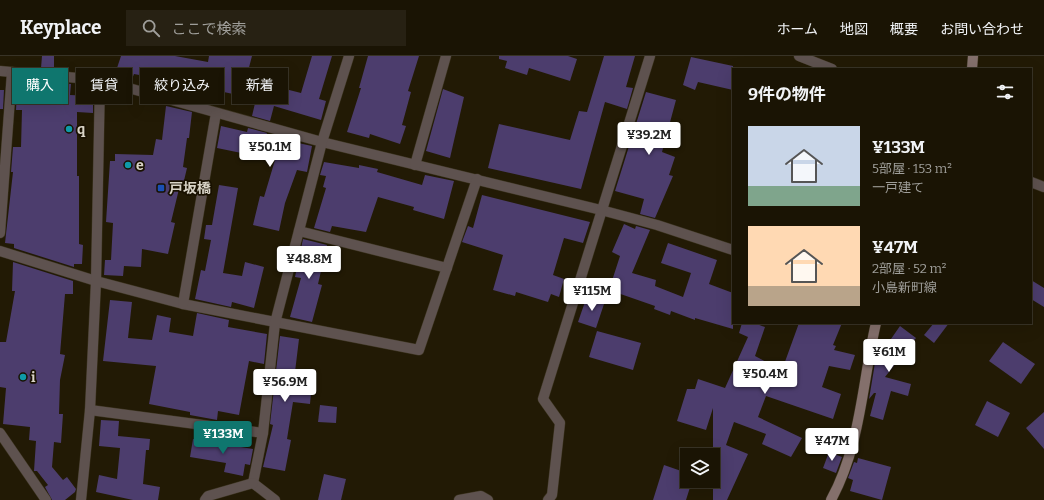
<!DOCTYPE html>
<html lang="ja">
<meta charset="utf-8">
<style>
:root{--surface:#1a1404;--page:#272113;--text:#f1f3f6;--muted:#9f9e9a;--line:#383326;--accent:#0f766e}
body{margin:0;font-family:Bitter,"Noto Sans JP",serif;background:var(--page);color:var(--text);height:100vh;display:flex;flex-direction:column;font-size:15px;white-space:nowrap}
*{box-sizing:border-box;margin:0}
p{font-size:13px;color:var(--muted)}
.icon{flex:none;width:22px;height:22px;fill:none;stroke:currentColor;stroke-width:2;stroke-linecap:round;stroke-linejoin:round}
.map{position:relative;flex:1;overflow:hidden}
.details{position:absolute;left:732px;top:12px;width:300px;height:256px;display:flex;flex-direction:column;background:var(--surface);border-radius:0px;box-shadow:0 4px 16px #0002,0 0 0 1px var(--line)}
.details>*{flex:none}
.top-card{position:absolute;left:12px;top:12px;width:380px;height:36px;display:flex;gap:8px}
.tools{position:absolute;left:680px;top:392px;display:grid;gap:8px}
.tools a{display:grid;place-items:center;width:40px;height:40px;border-radius:0px;background:var(--surface);box-shadow:0 4px 16px #0002,0 0 0 1px var(--line);font-size:20px}
.price{position:absolute;translate:-50% -34px;padding:0 9px;border-radius:4px;background:#fff;color:#222;font-size:13px;line-height:26px;filter:drop-shadow(0 1px 2px #0008)}
.price::after{content:'';position:absolute;left:50%;top:24px;width:12px;height:9px;margin-left:-6px;background:inherit;clip-path:polygon(0 0,100% 0,50% 100%)}
.price.selected{background:var(--accent);color:#fff}
ul{padding:0;list-style:none}
li{display:flex;align-items:center;gap:12px;height:100px;padding:0 16px}
li span{display:grid;place-items:center;flex:none;width:112px;height:80px;border-radius:0px;color:#555}
li>.icon{margin-inline-start:auto}
span .icon{width:48px;height:48px;fill:#fffc;stroke-width:1}
li b{font-size:17px}
h2{display:flex;justify-content:space-between;align-items:center;height:48px;padding:0 16px;font-size:17px}
.tag{padding:0 14px;border-radius:0px;background:var(--surface);box-shadow:0 4px 16px #0002,0 0 0 1px var(--line);font-size:14px;line-height:36px}
.tag.selected{background:var(--accent);color:#fff}
header{display:flex;align-items:center;gap:24px;box-sizing:border-box;height:56px;padding:0 20px;background:var(--surface);border-bottom:1px solid var(--line)}
header strong{font-size:19px}
nav{display:flex;gap:22px;margin-inline-start:auto;font-size:14px}
.search{width:280px;height:36px;background:var(--page);display:flex;align-items:center;gap:10px;box-sizing:border-box;padding:0 14px;border-radius:0px;color:var(--muted);font-size:15px}
.map>svg:first-child{display:block}
.building{fill:#4c3d6d}
.lines{fill:none;stroke-linecap:round;stroke-linejoin:round}
.street-casing{stroke:#3c3420;stroke-width:11}
.secondary-casing{stroke:#3c3420;stroke-width:11}
.street{stroke:#5e524f;stroke-width:10}
.secondary{stroke:#84706c;stroke-width:10}
.culture-dot{fill:#0f9aa8;stroke:#191100;stroke-width:1.5}
.transit-dot{fill:#1a4fb4;stroke:#191100;stroke-width:1.5}
.labels{text-anchor:middle;stroke-width:3.5;stroke-linejoin:round;paint-order:stroke}
.poi-label{font-size:14px;font-weight:bold;fill:#d9d4c7;stroke:#191100;text-anchor:start}
</style>
<header>
<strong>Keyplace</strong>
<div class="search"><svg class="icon" aria-label="search" viewBox="0 0 24 24"><circle cx="10" cy="10" r="6"/><path d="M15 15l6 6"/></svg>ここで検索</div>
<nav><a>ホーム</a><a>地図</a><a>概要</a><a>お問い合わせ</a></nav>
</header>
<div class="map">
<svg width="1044" height="444" viewBox="0 0 1044 444">
<rect width="100%" height="100%" fill="#221a05"/>
<g class="building">
<polygon points="42,0 54,0 54,13 41,12"/>
<polygon points="121,0 175,0 208,6 209,0 252,0 246,23 301,37 312,0 332,0 319,43 326,45 321,64 274,50 270,65 252,60 256,43 187,28 188,25 156,17 155,22 134,18 132,23 115,18"/>
<polygon points="368,0 419,0 408,35 411,36 402,69 406,70 400,88 370,78 369,82 347,76 361,32 359,32"/>
<polygon points="499,0 568,0 577,3 570,25 529,12 527,19 505,12 507,5 499,3"/>
<polygon points="604,0 635,0 626,31 633,32 627,53 605,46 581,133 488,112 499,68 570,84 579,55 587,56"/>
<polygon points="691,1 733,10 733,34 698,26 695,34 683,29"/>
<polygon points="41,25 71,28 70,39 93,40 93,57 77,56 77,120 79,120 79,188 83,189 82,208 74,208 74,211 14,192 14,188 5,187 13,116 11,116 13,91 21,91 22,54 16,54 17,35 24,35 24,29 41,30"/>
<polygon points="443,33 464,41 450,102 426,95"/>
<polygon points="0,34 4,34 3,53 0,53"/>
<polygon points="646,36 676,44 662,96 675,101 669,119 673,120 655,162 640,158 644,143 615,135"/>
<polygon points="166,50 192,56 189,82 187,82 183,111 187,112 182,133 179,133 171,166 175,167 168,198 142,193 141,211 124,210 123,220 104,219 105,204 111,204 113,167 106,166 110,105 115,105 115,98 153,99 156,83 162,84"/>
<polygon points="221,70 247,76 248,72 267,77 266,80 312,90 307,116 297,114 285,147 279,175 253,169 260,140 264,141 275,104 217,92"/>
<polygon points="324,106 359,112 359,109 378,113 377,116 422,129 425,119 454,125 444,163 413,154 414,151 378,141 366,176 332,170 330,176 314,172 326,132 323,131 326,120 320,119"/>
<polygon points="219,129 238,132 223,217 242,220 245,206 264,211 254,252 232,246 231,251 195,243 201,214 205,215 211,184 204,183 206,169 212,169"/>
<polygon points="482,139 590,166 583,187 564,182 553,219 564,223 559,241 551,238 548,246 516,236 515,240 493,234 503,199 462,186 468,170 473,172"/>
<polygon points="624,168 635,173 636,170 650,174 632,217 656,224 655,230 683,241 691,217 661,207 668,187 717,204 709,228 733,237 733,273 695,262 695,264 671,255 670,259 654,253 655,250 609,234 620,200 612,196"/>
<polygon points="303,183 327,189 318,228 322,229 312,266 290,261 301,222 295,221"/>
<polygon points="13,206 73,225 73,238 65,238 60,298 65,299 60,324 59,358 63,358 61,387 54,386 52,411 63,424 67,421 76,433 75,436 65,444 52,444 45,431 48,429 37,415 34,415 36,385 29,384 30,371 3,368 6,332 0,331 0,286 6,286 15,235 12,235"/>
<polygon points="1031,224 1044,232 1044,251 1031,243"/>
<polygon points="587,240 605,245 596,272 578,266"/>
<polygon points="110,244 132,246 128,282 152,284 157,259 171,262 169,276 193,280 197,257 229,264 228,271 267,278 264,308 249,305 239,359 218,355 217,364 190,359 190,356 149,348 156,310 103,305"/>
<polygon points="742,267 754,267 765,271 755,300 782,314 799,267 842,267 833,289 836,290 834,294 855,299 850,314 829,310 822,331 841,338 833,363 766,340 758,361 802,382 791,401 762,388 766,378 734,366 726,389 748,398 727,444 713,444 713,352 706,374 677,365 687,333 695,333 698,323 725,332 748,281 739,277"/>
<polygon points="934,267 949,267 934,287 924,279"/>
<polygon points="900,270 916,282 885,321 911,328 908,340 891,335 883,364 870,360 876,337 874,337 869,343 874,313 875,306"/>
<polygon points="597,275 641,287 633,314 589,301"/>
<polygon points="280,280 299,283 294,324 312,326 310,348 293,346 287,383 291,384 285,415 263,411 273,369 270,368"/>
<polygon points="1003,286 1035,308 1021,328 989,305"/>
<polygon points="987,345 1010,357 998,381 975,369"/>
<polygon points="320,349 337,351 336,367 318,366"/>
<polygon points="1044,356 1044,393 1026,372"/>
<polygon points="101,364 119,365 118,380 150,383 149,394 146,394 143,428 160,431 158,444 133,444 96,436 99,419 117,423 120,392 99,390"/>
<polygon points="193,383 253,393 250,409 245,408 243,420 224,416 226,407 190,401"/>
<polygon points="829,396 842,401 836,417 823,412"/>
<polygon points="858,402 891,411 882,444 850,435 853,424 848,422 854,406 857,407"/>
<polygon points="664,409 687,417 687,425 692,425 686,444 653,444"/>
<polygon points="324,418 346,423 341,444 318,444"/>
</g>
<g class="lines">
<defs>
<g id="street">
<polyline points="799,0 832,13"/>
<polyline points="0,15 100,24 322,86 601,154 657,169 733,194"/>
<polyline points="415,109 446,0"/>
<polyline points="1031,126 1044,131"/>
<polyline points="299,175 447,212"/>
<polyline points="0,177 12,16"/>
<polyline points="0,195 96,225 183,248 419,294 477,123"/>
<polyline points="183,248 216,57"/>
<polyline points="90,354 263,377"/>
<polyline points="0,377 46,444"/>
<polyline points="253,427 263,377 275,267 322,86 349,0"/>
<polyline points="253,427 275,444"/>
<polyline points="81,444 90,354 96,225 100,24"/>
<polyline points="205,444 208,440 253,427"/>
<polyline points="459,444 481,440 488,444"/>
<polyline points="548,444 552,439 560,367 543,343 650,0"/>
</g>
<g id="secondary">
<polyline points="972,13 973,0"/>
<path d="M831,444C861,389 862,327 876,267"/>
</g>
</defs>
<use href="#street" class="street-casing"/>
<use href="#secondary" class="secondary-casing"/>
<use href="#street" class="street"/>
<use href="#secondary" class="secondary"/>
</g>
<g class="culture-dot">
<circle cx="69" cy="73" r="4"/>
<circle cx="128" cy="109" r="4"/>
<circle cx="23" cy="321" r="4"/>
</g>
<rect class="transit-dot" x="157" y="128" width="8" height="8" rx="2"/>
<g class="labels">
<g class="poi-label">
<text x="77" y="78">q</text>
<text x="136" y="114">e</text>
<text x="169" y="137">戸坂橋</text>
<text x="31" y="326">i</text>
</g>
</g>
</svg>
<div class="tools">
<a><svg class="icon" aria-label="layers" viewBox="0 0 24 24"><path d="M12 4l9 5-9 5-9-5zM3 14l9 5 9-5"/></svg></a>
</div>
<b class="price" style="left:649px;top:100px">¥39.2M</b>
<b class="price" style="left:270px;top:112px">¥50.1M</b>
<b class="price" style="left:309px;top:224px">¥48.8M</b>
<b class="price" style="left:592px;top:256px">¥115M</b>
<b class="price" style="left:889px;top:317px">¥61M</b>
<b class="price" style="left:765px;top:339px">¥50.4M</b>
<b class="price" style="left:285px;top:347px">¥56.9M</b>
<b class="price selected" style="left:223px;top:399px">¥133M</b>
<b class="price" style="left:832px;top:406px">¥47M</b>
<div class="top-card">
<a class="tag selected">購入</a>
<a class="tag">賃貸</a>
<a class="tag">絞り込み</a>
<a class="tag">新着</a>
</div>
<section class="details">
<h2>9件の物件<svg class="icon" aria-label="filters" viewBox="0 0 24 24"><path d="M4 7h16M4 17h16"/><circle cx="9" cy="7" r="2"/><circle cx="15" cy="17" r="2"/></svg></h2>
<ul>
<li><span style="background:linear-gradient(#c9d6e8 75%,#7fa58c 0)"><svg class="icon" aria-label="home" viewBox="0 0 24 24"><path d="M3 11l9-7 9 7M6 9v11h12V9"/></svg></span><div><b>¥133M</b><p>5部屋 · 153 m²</p><p>一戸建て</p></div></li>
<li><span style="background:linear-gradient(#ffd9b3 75%,#b9a48a 0)"><svg class="icon" aria-label="home" viewBox="0 0 24 24"><path d="M3 11l9-7 9 7M6 9v11h12V9"/></svg></span><div><b>¥47M</b><p>2部屋 · 52 m²</p><p>小島新町線</p></div></li>
</ul>
</section>
</div>
